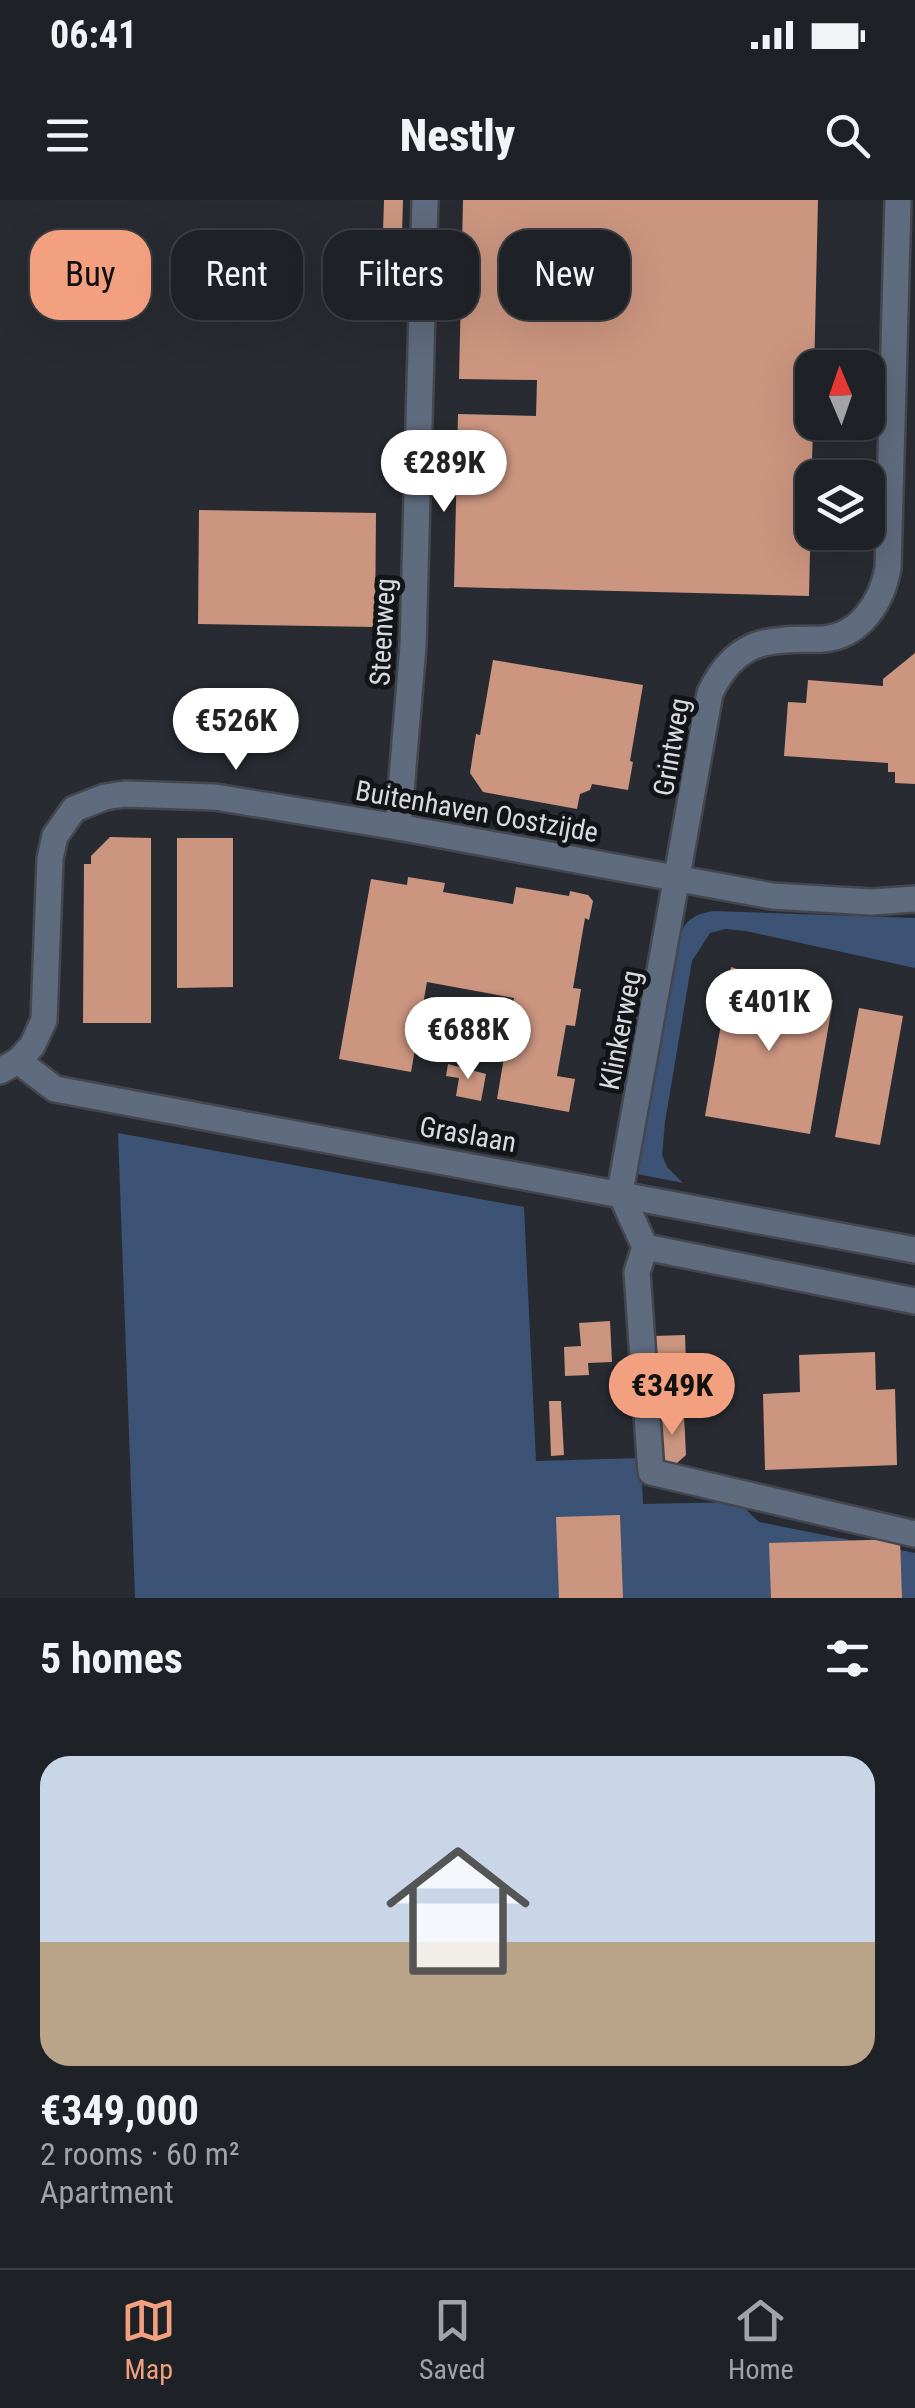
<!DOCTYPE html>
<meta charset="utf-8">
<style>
:root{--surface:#1e2126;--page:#2b2e32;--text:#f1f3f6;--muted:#a1a3a7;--line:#3c3e43;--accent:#f2a07f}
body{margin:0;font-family:"Roboto Condensed",sans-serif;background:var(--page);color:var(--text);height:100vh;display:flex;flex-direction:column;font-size:38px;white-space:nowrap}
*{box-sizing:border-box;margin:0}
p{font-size:32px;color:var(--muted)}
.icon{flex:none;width:55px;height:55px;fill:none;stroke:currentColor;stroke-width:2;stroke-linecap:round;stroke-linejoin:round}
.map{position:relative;height:1398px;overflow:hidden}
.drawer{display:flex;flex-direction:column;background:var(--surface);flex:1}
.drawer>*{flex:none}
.guide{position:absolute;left:30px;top:30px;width:855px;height:90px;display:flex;gap:20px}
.needle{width:65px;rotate:358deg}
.tools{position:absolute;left:795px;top:150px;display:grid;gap:20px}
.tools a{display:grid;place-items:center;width:90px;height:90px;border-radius:20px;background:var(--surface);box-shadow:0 10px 40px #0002,0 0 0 2px var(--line);font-size:50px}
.price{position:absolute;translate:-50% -85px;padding:0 22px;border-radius:35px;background:#fff;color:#222;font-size:32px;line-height:65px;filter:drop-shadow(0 2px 5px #0008)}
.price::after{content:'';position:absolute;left:50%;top:60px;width:30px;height:22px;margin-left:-15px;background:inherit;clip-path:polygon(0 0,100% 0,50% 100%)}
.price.selected{background:var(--accent);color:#111}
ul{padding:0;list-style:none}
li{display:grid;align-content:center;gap:20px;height:530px;padding:0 40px}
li+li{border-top:2px solid var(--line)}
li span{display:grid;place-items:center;height:310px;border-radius:30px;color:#555}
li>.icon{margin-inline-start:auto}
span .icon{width:180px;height:180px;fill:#fffc;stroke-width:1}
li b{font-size:42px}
h2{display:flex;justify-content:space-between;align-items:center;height:120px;padding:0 40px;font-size:42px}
.pill{padding:0 35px;border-radius:30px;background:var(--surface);box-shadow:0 10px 40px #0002,0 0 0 2px var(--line);font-size:35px;line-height:90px}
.pill.selected{background:var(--accent);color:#111}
.status{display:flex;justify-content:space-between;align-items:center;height:70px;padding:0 50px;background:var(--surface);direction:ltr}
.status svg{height:28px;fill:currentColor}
header{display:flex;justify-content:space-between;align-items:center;height:130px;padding:0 40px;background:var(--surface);font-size:45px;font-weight:800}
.tabs{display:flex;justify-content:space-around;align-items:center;height:140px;border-top:2px solid var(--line);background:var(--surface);font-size:28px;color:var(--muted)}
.tabs a{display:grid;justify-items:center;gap:5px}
.tabs .selected{color:var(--accent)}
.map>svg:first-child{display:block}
.green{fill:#3c5375}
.building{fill:#cb957f}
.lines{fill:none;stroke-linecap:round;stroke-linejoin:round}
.minor-casing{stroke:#44484e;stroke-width:30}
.minor{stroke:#5f6b7e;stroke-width:25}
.labels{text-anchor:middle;stroke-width:10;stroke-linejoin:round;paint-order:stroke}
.street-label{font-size:28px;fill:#d8dbdf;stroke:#121417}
</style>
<div class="status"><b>06:41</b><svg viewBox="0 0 49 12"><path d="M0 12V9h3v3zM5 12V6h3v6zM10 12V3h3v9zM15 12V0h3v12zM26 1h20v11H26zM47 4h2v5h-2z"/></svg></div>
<header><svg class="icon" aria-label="menu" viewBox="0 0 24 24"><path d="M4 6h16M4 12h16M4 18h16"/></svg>Nestly<svg class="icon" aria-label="search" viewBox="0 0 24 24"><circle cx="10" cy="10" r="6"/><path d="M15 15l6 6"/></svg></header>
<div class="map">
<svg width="915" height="1398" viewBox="0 0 915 1398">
<rect width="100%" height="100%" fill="#282c32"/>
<g class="green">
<path d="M714,711L915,718V768L746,731L725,729L710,733L692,761L665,922L662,955L667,967L683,983L637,974L679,737C686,719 695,714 714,711Z"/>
<polygon points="118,933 524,1007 536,1261 641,1258 643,1304 738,1302 759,1322 915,1353 915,1398 135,1398"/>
</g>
<g class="building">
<polygon points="384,0 403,0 402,34 383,33"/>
<polygon points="463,0 818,0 809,396 454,387 458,214 536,216 537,180 459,179"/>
<polygon points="199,310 376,313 375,427 198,424"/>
<polygon points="915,453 915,584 895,583 895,572 888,572 888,563 784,556 788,502 806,503 808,480 883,486 883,479"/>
<polygon points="493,460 643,485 630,561 633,562 628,590 592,584 590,590 580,594 577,609 483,592 470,573 476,534 480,535"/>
<polygon points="110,637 151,638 151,823 83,823 84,664 91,664 91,656"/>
<polygon points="177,638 233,638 233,787 177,788"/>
<polygon points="408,677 445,683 443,692 513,704 516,687 569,696 570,691 588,695 593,701 589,720 585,718 573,788 581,789 575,826 566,825 557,876 575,879 569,912 497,899 514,798 427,782 411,872 339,859 371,679 407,685"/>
<polygon points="731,767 833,800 810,934 705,916"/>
<polygon points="859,808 903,816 880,945 835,937"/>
<polygon points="456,821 476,824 475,839 469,838 466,857 447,854"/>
<polygon points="448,864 486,874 481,901 456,896 459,878 446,876"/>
<polygon points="610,1121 612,1162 588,1163 589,1175 565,1176 564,1147 581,1146 579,1123"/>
<polygon points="685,1135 687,1189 655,1190 654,1136"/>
<polygon points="875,1152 876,1190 895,1189 897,1265 765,1270 763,1194 800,1192 799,1155"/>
<polygon points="549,1201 561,1201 564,1255 551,1256"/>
<polygon points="684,1215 686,1255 677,1263 668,1263 661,1257 656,1216"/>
<polygon points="620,1315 623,1398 559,1398 556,1317"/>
<polygon points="900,1339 902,1398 771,1398 769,1343"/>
</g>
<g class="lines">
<defs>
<g id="minor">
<polyline points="398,627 413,446 425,0"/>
<polyline points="18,861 55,889 915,1050"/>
<polyline points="0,871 18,861 32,846 44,820 50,659 55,636 74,609 105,597 125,594 215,597 398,627 772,696 872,702 915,699"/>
<path d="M620,992L710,493C720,472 736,451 760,444C780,438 803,440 823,439C861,436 882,401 888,368L898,0"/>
<polyline points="620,992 645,1047 915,1101"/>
<polyline points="645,1047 637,1072 651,1272 915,1334"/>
</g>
</defs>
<use href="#minor" class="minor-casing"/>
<use href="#minor" class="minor"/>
</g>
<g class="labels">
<g class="street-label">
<text transform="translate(382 432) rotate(-87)" y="10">Steenweg</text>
<text transform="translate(671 547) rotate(-80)" y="10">Grintweg</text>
<text transform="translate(477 611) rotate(10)" y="10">Buitenhaven Oostzijde</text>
<text transform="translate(620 830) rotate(-79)" y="10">Klinkerweg</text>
<text transform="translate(468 934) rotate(10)" y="10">Graslaan</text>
</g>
</g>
</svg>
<div class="tools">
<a><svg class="needle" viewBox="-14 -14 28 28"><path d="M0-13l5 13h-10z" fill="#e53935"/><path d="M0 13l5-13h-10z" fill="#a1a3a7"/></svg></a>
<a><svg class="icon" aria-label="layers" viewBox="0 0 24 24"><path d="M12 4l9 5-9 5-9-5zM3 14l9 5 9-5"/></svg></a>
</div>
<b class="price" style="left:444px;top:315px">€289K</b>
<b class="price" style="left:236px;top:573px">€526K</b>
<b class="price" style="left:769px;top:854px">€401K</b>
<b class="price" style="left:468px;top:882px">€688K</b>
<b class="price selected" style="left:672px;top:1238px">€349K</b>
<div class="guide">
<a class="pill selected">Buy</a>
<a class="pill">Rent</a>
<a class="pill">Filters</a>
<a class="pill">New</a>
</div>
</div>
<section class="drawer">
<h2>5 homes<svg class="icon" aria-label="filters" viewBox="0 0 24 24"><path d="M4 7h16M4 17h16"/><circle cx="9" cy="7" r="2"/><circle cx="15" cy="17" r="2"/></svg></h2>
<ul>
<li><span style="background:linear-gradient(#c9d6e8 60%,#b9a48a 0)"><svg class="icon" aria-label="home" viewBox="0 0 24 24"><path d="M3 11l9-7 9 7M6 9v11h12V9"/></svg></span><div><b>€349,000</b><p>2 rooms · 60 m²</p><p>Apartment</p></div></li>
</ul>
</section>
<nav class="tabs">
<a class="selected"><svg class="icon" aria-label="map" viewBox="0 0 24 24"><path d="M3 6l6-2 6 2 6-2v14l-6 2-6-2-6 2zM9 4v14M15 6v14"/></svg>Map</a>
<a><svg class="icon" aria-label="saved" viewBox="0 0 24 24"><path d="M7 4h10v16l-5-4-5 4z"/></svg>Saved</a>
<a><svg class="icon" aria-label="home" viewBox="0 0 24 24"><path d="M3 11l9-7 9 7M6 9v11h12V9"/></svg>Home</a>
</nav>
